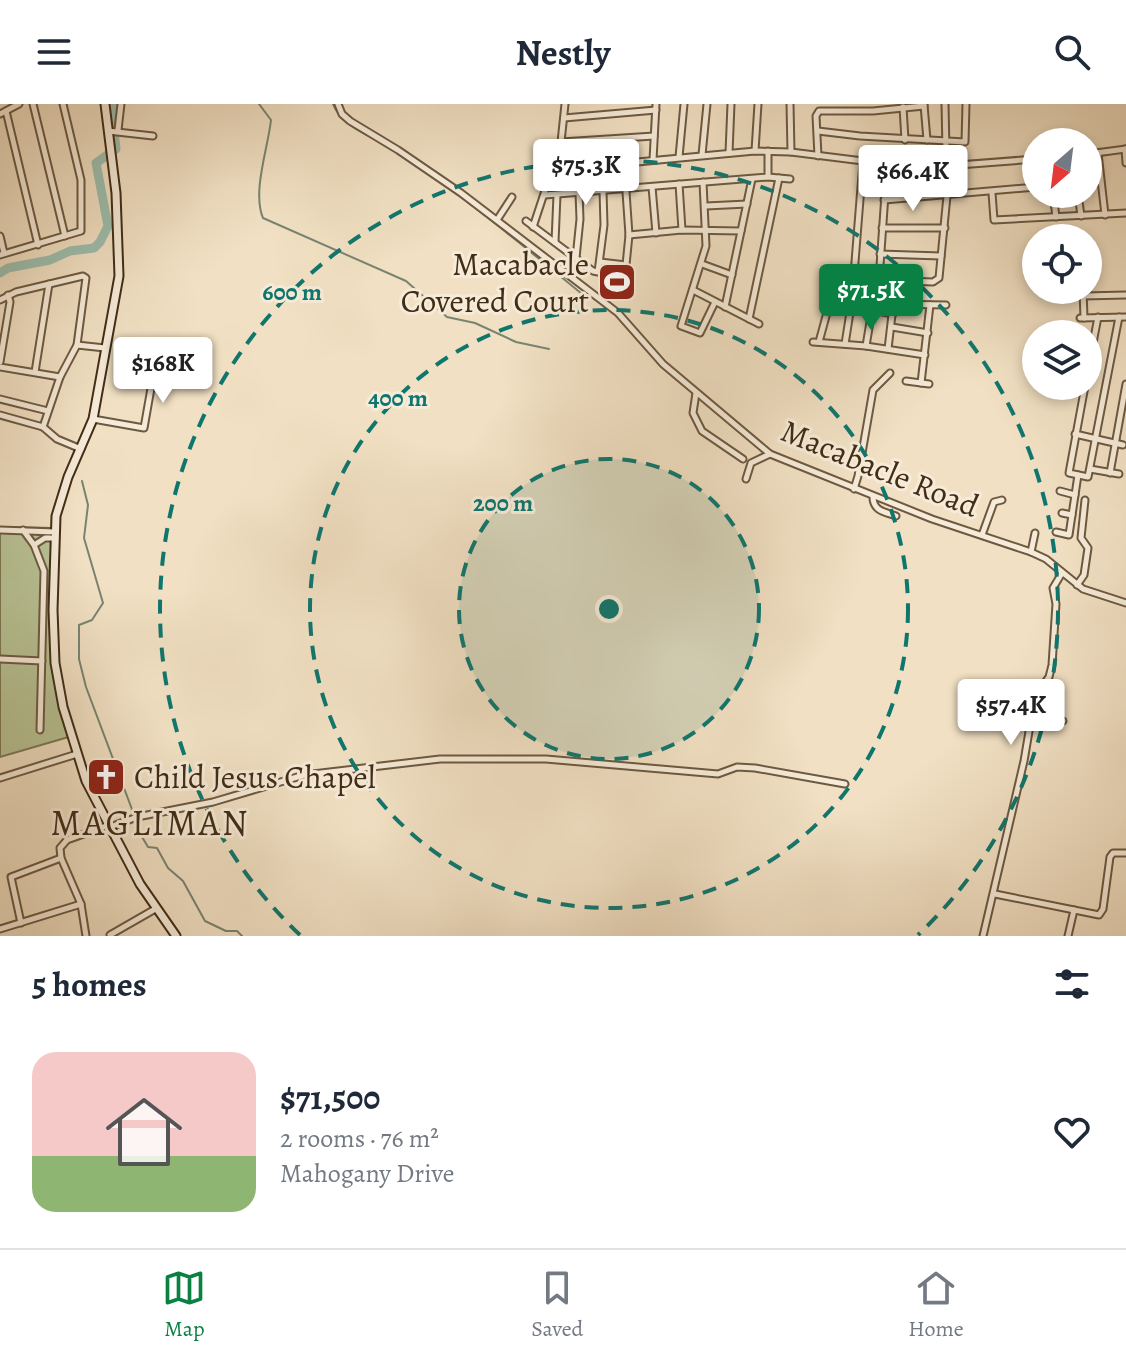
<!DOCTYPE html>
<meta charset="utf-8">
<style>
:root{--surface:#fff;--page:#f6f6f7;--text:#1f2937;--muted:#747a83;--line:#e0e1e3;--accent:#0b8043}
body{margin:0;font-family:Alegreya,serif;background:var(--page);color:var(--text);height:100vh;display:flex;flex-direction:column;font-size:30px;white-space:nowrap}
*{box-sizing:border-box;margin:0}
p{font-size:26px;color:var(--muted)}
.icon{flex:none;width:44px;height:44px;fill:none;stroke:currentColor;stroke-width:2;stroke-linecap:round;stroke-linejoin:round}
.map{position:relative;height:832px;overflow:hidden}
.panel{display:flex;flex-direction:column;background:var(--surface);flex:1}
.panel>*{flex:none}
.needle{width:52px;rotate:208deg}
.fabs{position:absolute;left:1022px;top:24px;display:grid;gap:16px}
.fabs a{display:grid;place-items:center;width:80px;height:80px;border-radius:50%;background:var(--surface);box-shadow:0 4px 12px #0003;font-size:40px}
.price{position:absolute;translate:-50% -68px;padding:0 18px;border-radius:8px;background:#fff;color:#222;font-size:26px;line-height:52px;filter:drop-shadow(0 2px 4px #0008)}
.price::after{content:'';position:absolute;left:50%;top:48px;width:24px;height:18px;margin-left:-12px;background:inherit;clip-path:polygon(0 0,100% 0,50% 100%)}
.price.current{background:var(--accent);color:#fff}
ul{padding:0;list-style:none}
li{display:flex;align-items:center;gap:24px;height:200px;padding:0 32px}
li span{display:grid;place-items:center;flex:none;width:224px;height:160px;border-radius:24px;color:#555}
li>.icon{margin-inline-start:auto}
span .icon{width:96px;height:96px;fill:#fffc;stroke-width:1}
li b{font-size:34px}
h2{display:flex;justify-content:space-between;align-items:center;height:96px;padding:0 32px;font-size:34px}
header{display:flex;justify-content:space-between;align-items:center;height:104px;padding:0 32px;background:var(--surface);font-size:36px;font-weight:600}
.tabs{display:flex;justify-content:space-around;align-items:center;height:112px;border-top:2px solid var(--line);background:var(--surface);font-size:22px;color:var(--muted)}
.tabs a{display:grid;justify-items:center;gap:4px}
.tabs .current{color:var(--accent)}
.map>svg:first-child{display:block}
.green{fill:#b8c395;stroke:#7c7856;stroke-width:2}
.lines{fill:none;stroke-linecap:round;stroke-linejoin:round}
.stream{stroke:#788471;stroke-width:2}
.river{stroke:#9cbeae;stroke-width:9}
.street-casing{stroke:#6d5941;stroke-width:9}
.secondary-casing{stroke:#412c16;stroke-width:11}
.street{stroke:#f6ebd8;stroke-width:5}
.secondary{stroke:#f6ebd8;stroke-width:7}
.ring{fill:none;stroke:#0f766e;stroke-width:4;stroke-dasharray:14 10}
.labels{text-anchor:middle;stroke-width:6;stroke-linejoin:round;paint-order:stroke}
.poi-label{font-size:32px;fill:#412c16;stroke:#f6ebd8;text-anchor:end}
.street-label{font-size:32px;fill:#412c16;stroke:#f6ebd8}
.quarter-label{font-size:36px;letter-spacing:2px;fill:#412c16;stroke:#f6ebd8}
.centre{fill:#0f766e;stroke:#f6ebd8;stroke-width:4}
.ring-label{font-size:24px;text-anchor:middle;font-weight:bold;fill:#0f766e;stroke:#f6ebd8;stroke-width:6;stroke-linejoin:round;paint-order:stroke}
</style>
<header><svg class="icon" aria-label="menu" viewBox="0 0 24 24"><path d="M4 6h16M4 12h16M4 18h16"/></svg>Nestly<svg class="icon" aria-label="search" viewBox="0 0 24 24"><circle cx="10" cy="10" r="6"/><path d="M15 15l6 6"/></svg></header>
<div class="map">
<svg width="1126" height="832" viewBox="0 0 1126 832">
<rect width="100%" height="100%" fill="#f1e0c3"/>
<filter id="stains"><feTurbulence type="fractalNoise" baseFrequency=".0025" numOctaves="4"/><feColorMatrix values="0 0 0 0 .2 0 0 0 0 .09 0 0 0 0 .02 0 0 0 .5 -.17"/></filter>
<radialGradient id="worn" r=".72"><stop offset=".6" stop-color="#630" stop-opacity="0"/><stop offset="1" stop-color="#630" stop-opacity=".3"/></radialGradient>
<g class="green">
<polygon points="944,66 945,88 919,89 919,67"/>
<polygon points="0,423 55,424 55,559 72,632 0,653"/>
</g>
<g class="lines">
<g class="stream">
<path d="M259,0L271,16C268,44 252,88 263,114L406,177L447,213L475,219L516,238L549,245"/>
<path d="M333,0C342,22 365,29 385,41C456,85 522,141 587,194L592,192"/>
<polyline points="82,377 88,401 84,434 103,499 92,516 79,521 79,555 86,583 133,708 135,721 148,743 157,744 168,764 183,777 205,817 226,827 237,827 242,832"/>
</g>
<polyline class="river" points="0,169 8,164 50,156 70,147 94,144 100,138 108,122 96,59 116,45 113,18 115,0"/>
<defs>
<g id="street">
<polyline points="33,0 65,132"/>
<polyline points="338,0 342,10 350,17 398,46 461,89 618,209 663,260 770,350 932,415 1031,448 1046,455 1083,485 1126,499"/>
<polyline points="790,0 791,48"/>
<polyline points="924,1 927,36"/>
<polyline points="903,3 905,36"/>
<polyline points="6,7 38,141"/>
<polyline points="0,10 19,0"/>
<polyline points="564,14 656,6"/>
<polyline points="118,26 121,0"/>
<polyline points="108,27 153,32"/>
<polyline points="818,27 860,32 965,38 966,0"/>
<polyline points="561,38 654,32"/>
<polyline points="1125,45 1126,59"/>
<polyline points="755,47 758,0"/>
<polyline points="729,49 731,0"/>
<polyline points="1098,49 1105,111"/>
<polyline points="1088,50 1126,45"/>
<polyline points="702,51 707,0"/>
<polyline points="818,52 816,12 819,7 873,7 924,2"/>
<polyline points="679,53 684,0"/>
<polyline points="653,56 656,0"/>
<polyline points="863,58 853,183 858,190 884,193 893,202 888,245"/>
<polyline points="552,66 755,47 791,48 919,64 1036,55"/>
<polyline points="768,73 790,75"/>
<polyline points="703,78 706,142 681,222 700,229 715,198"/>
<polyline points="679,80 682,126"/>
<polyline points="652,83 656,129"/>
<polyline points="992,89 994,116 1126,109"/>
<polyline points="1053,90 1056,113"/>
<polyline points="1078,90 1081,112"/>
<polyline points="545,91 768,73 768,47"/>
<polyline points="884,96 1036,83"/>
<polyline points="706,102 747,100"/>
<polyline points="497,116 512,93"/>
<polyline points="526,117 593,167 598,168 604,121 603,87"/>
<polyline points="533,123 561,38 565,0"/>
<polyline points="882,124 945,124"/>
<polyline points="629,131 682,126 741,127"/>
<polyline points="0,132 4,149"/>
<polyline points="555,138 557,91"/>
<polyline points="880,150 941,152"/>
<polyline points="0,151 81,127 81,76 63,0"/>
<polyline points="576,154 580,115 579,89"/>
<polyline points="600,158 626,161 629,131 624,59"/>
<polyline points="702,160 732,171"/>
<polyline points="879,176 933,178 939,174 947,92 945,0"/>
<polyline points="693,186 759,220"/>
<polyline points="1083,186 1084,214"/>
<polyline points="878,190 887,62"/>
<polyline points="1083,192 1126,191"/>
<polyline points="0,196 16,188 83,172 86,174 77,241 60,273 43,323 0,311"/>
<polyline points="831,198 893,210"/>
<polyline points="891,200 946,201"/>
<polyline points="725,203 752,75"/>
<polyline points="1080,214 1126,213"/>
<polyline points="749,215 779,74"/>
<polyline points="892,223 928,229"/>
<polyline points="813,238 866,242 925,251"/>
<polyline points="819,238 835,179"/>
<polyline points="845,240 851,202"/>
<polyline points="77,241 105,244"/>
<polyline points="866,242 872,206"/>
<polyline points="0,258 10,198 8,191"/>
<polyline points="0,263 60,273"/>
<polyline points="1088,265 1098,213"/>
<polyline points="35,268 49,180"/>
<polyline points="906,277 929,280"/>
<polyline points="921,279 930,201"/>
<polyline points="1085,282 1069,369 1088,373 1119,213"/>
<polyline points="696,289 693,309 702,327 743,355"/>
<polyline points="0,295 48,307"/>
<polyline points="93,315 144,324 153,273"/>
<polyline points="43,323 57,335 81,345"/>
<polyline points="1075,330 1123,341"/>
<polyline points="1090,365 1119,370"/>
<polyline points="1110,369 1126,280"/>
<polyline points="746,375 751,359 770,350"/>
<polyline points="854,385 858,372 873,286 890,269"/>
<polyline points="1060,387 1075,391"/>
<path d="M873,393C873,407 885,408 896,412"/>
<polyline points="1062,409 1072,411"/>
<polyline points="0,426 55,428"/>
<polyline points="23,426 34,441 44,467 40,626"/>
<polyline points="1056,428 1069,431 1078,371"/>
<polyline points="982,431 994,398 1002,396"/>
<polyline points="34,441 45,434 55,434"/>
<polyline points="1031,448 1035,429"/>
<polyline points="1077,481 1084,471 1088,444 1081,434 1085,396"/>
<polyline points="0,555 42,557"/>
<polyline points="1032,610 1063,617"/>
<polyline points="0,674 77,650"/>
<polyline points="110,723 137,713 213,698 304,671 440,655 546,655 718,670 737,663 755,664 845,680"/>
<polyline points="995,790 1099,811 1103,805 1110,753 1113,749 1126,749"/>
<polyline points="21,819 11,773 61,754"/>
<polyline points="0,825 81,800"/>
<polyline points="110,831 157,804"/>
<polyline points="86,832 81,800 61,754 60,744 67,736 109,721"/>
<polyline points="983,832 1024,657 1035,592 1049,573 1052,561 1056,500 1053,484 1062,469"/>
<polyline points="1068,832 1074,806"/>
</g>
<polyline id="secondary" points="105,0 116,89 119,172 93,315 68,373 56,412 53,506 55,559 63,603 86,677 140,780 176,832"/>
</defs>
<use href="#street" class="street-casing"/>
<use href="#secondary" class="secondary-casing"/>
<use href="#street" class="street"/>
<use href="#secondary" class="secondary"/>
</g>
<circle cx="609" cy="505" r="150" fill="#0f766e" fill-opacity=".12"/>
<g class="ring">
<circle cx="609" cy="505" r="150"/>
<circle cx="609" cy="505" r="299"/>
<path d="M300 831A449 449 0 1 1 918 831"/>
</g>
<defs>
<symbol id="stadium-square" viewBox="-11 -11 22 22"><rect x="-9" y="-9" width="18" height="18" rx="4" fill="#8f2418" stroke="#f6ebd8"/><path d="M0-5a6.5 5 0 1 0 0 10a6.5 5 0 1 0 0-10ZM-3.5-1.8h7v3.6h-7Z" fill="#fff"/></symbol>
<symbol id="church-square" viewBox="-11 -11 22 22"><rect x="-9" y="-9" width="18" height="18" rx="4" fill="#8f2418" stroke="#f6ebd8"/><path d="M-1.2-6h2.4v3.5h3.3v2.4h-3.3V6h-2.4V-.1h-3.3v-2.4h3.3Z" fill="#fff"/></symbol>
</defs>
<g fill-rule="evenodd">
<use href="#stadium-square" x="595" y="156" width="44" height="44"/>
<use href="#church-square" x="84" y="651" width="44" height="44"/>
</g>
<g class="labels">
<g class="poi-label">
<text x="589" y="171">Macabacle<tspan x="589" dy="37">Covered Court</tspan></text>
<text x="134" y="684" text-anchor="start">Child Jesus Chapel</text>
</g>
<g class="street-label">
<text transform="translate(880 364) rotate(22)" y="11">Macabacle Road</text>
</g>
<g class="quarter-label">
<text x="150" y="731">MAGLIMAN</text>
</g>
</g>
<circle cx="609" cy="505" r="12" class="centre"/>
<g class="ring-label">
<text x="292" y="196">600 m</text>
<text x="398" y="302">400 m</text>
<text x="503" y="407">200 m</text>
</g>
<rect width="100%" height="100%" filter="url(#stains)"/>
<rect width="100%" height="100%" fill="url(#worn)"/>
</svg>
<div class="fabs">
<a><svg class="needle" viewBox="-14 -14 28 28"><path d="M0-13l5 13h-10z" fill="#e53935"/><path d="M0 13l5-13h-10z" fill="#747a83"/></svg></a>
<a><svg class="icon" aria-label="locate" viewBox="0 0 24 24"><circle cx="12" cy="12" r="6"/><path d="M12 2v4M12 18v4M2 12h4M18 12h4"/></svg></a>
<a><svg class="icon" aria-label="layers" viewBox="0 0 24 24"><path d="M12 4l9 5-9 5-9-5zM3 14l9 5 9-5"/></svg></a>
</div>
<b class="price" style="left:586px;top:103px">$75.3K</b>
<b class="price" style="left:913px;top:109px">$66.4K</b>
<b class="price current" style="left:871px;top:228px">$71.5K</b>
<b class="price" style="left:163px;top:301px">$168K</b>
<b class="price" style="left:1011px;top:643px">$57.4K</b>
</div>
<section class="panel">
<h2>5 homes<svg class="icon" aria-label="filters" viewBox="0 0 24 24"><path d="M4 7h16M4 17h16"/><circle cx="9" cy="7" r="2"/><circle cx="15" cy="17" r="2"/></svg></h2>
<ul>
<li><span style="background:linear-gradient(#f6c9c9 65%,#8fb573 0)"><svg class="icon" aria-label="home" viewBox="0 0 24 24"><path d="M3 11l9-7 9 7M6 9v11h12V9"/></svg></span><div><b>$71,500</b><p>2 rooms · 76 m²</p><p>Mahogany Drive</p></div><svg class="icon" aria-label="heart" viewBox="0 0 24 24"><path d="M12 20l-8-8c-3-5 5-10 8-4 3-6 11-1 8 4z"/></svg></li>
</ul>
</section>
<nav class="tabs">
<a class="current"><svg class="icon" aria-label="map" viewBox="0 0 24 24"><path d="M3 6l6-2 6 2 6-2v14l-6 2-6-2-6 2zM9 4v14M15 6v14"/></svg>Map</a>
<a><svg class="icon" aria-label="saved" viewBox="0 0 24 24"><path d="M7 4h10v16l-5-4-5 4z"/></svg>Saved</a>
<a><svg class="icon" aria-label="home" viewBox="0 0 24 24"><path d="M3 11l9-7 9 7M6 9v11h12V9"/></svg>Home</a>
</nav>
